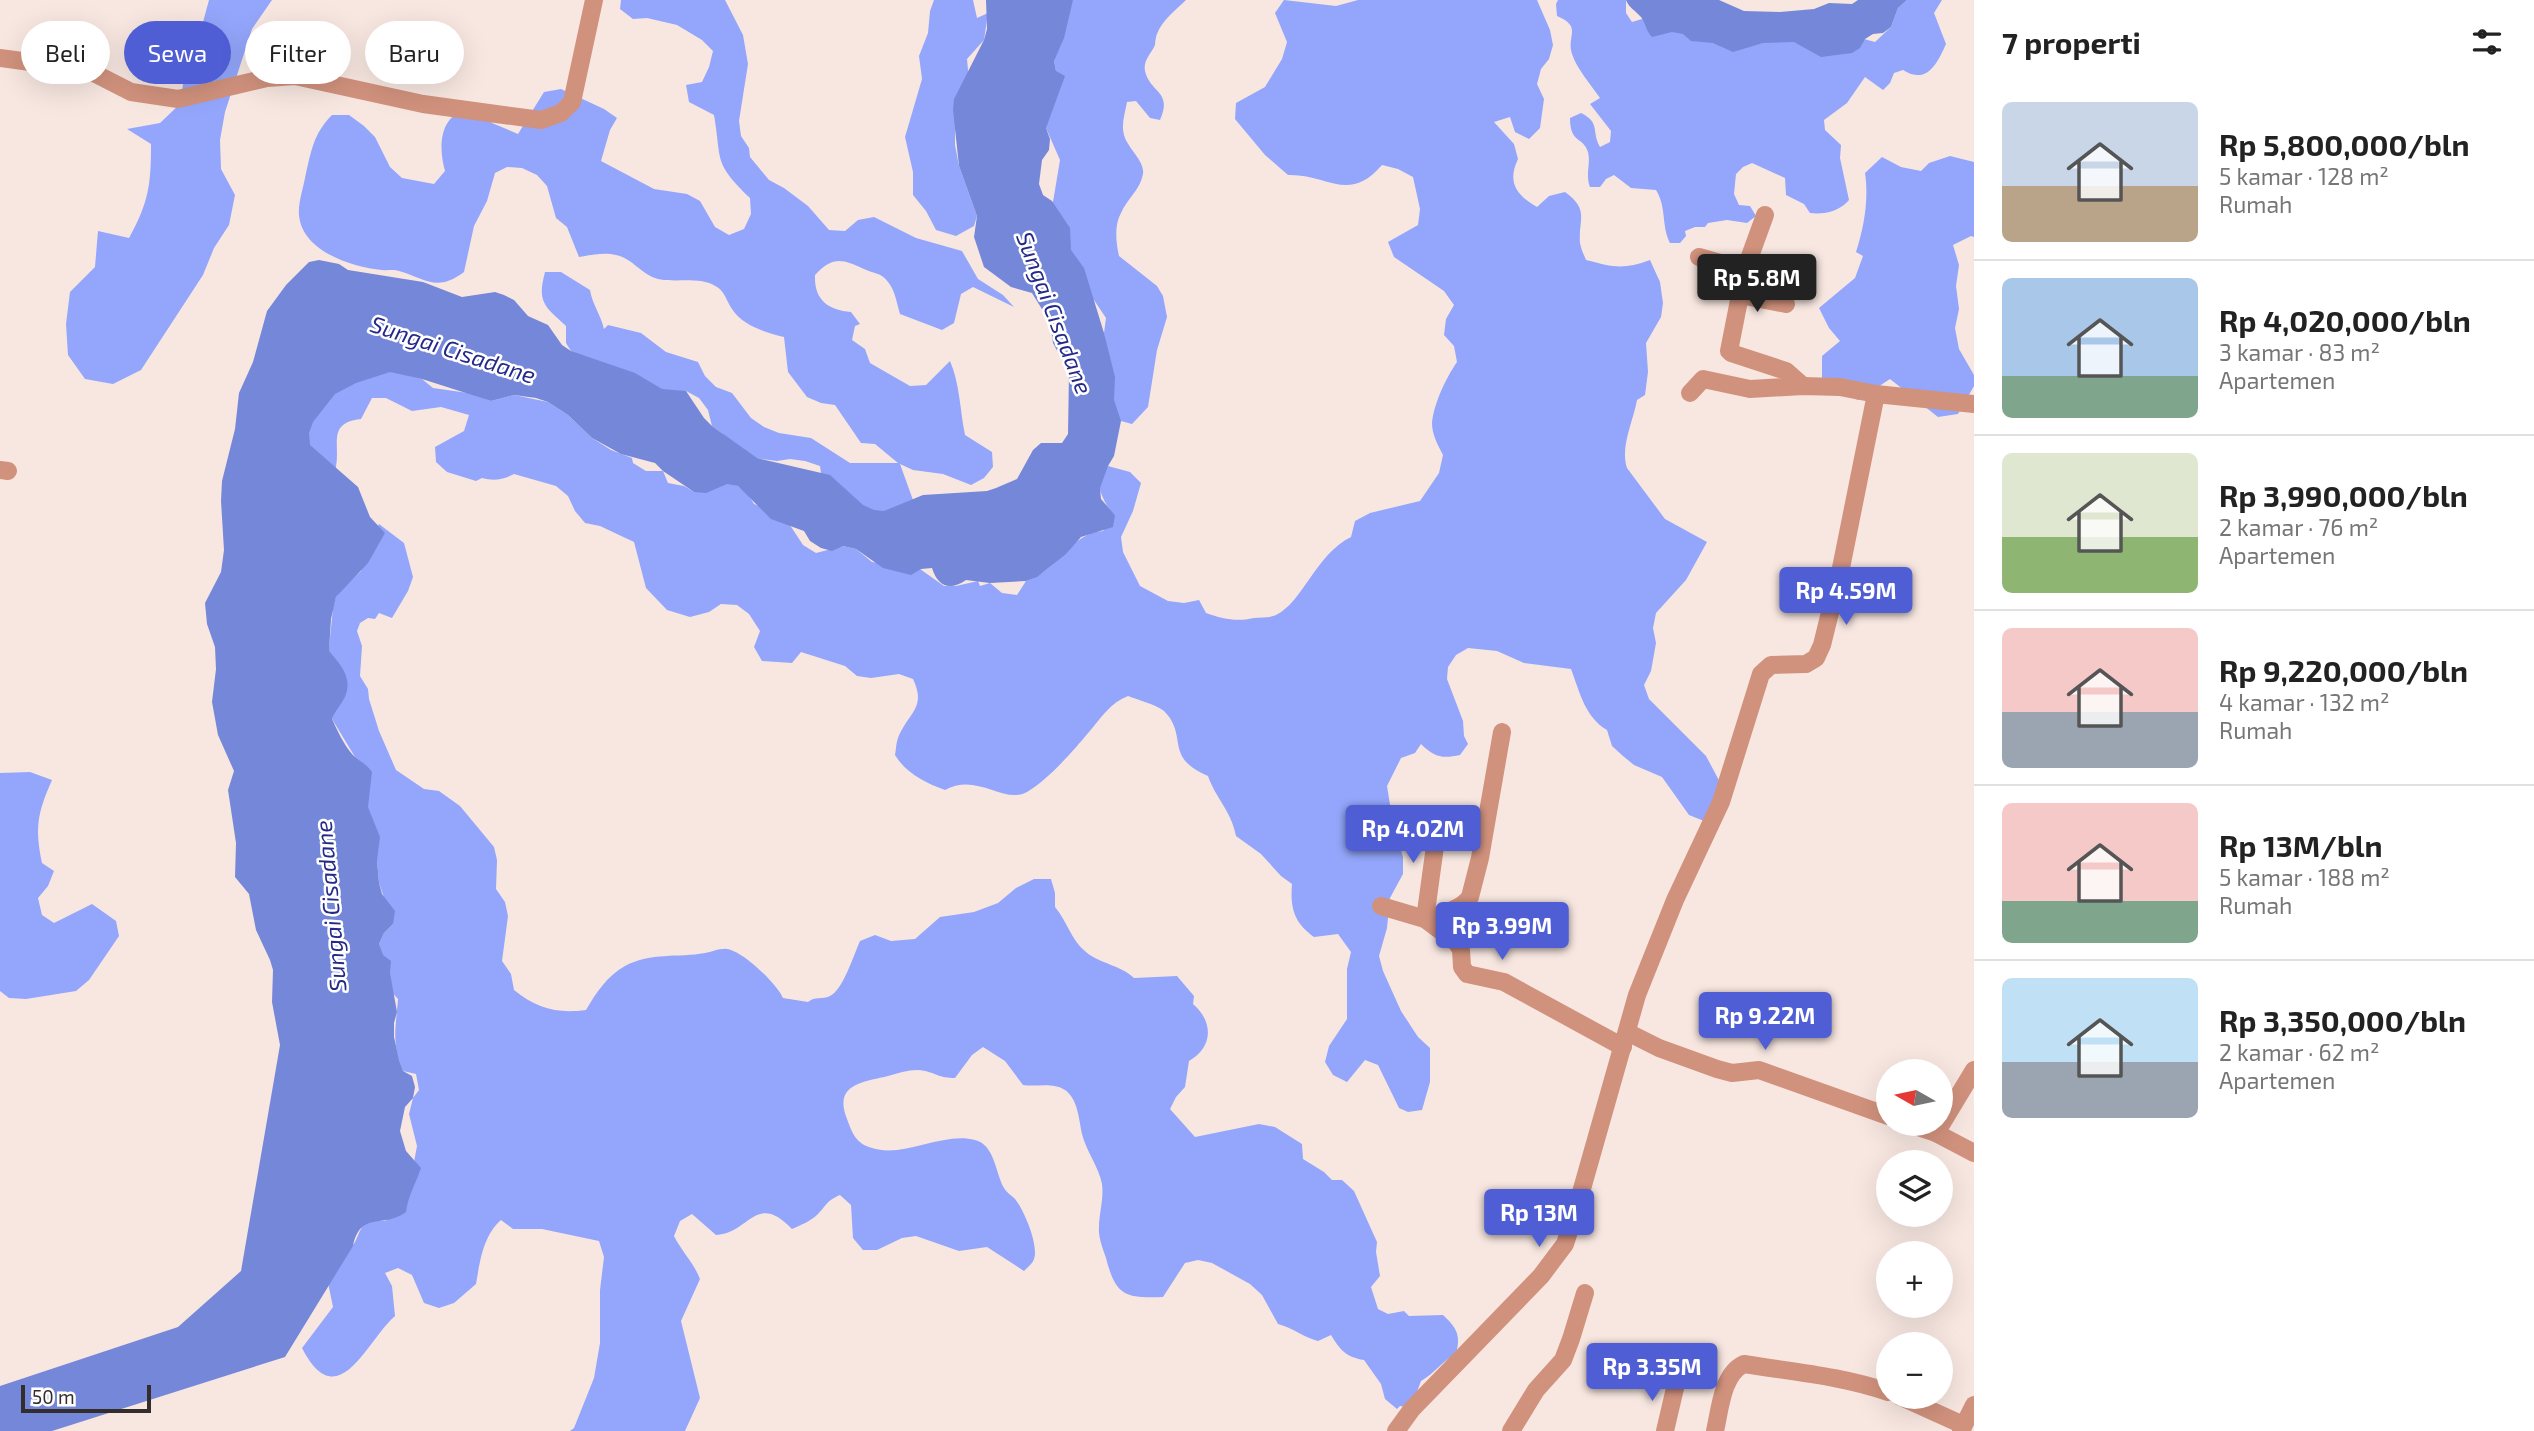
<!DOCTYPE html>
<html lang="id">
<meta charset="utf-8">
<style>
:root{--surface:#fff;--page:#f6f6f6;--text:#222;--muted:#767676;--line:#e0e0e0;--accent:#4f5ed4}
body{margin:0;font-family:"Exo 2",sans-serif;background:var(--page);color:var(--text);height:100vh;display:flex;flex-direction:column;font-size:26px;white-space:nowrap}
*{box-sizing:border-box;margin:0}
p{font-size:23px;color:var(--muted)}
.icon{flex:none;width:38px;height:38px;fill:none;stroke:currentColor;stroke-width:2;stroke-linecap:round;stroke-linejoin:round}
.map{position:relative;flex:1;overflow:hidden}
.panel{display:flex;flex-direction:column;background:var(--surface);width:560px}
.panel>*{flex:none}
.banner{position:absolute;left:21px;top:21px;width:665px;height:63px;display:flex;gap:14px}
.needle{width:46px;rotate:279deg}
.fabs{position:absolute;left:1876px;top:1059px;display:grid;gap:14px}
.fabs a{display:grid;place-items:center;width:77px;height:77px;border-radius:50%;background:var(--surface);box-shadow:0 7px 28px #0002;font-size:35px}
.scale{position:absolute;left:21px;bottom:18px;width:130px;box-sizing:border-box;padding-left:7px;border:4px solid #332d2b;border-top:0;font-size:19px;line-height:24px;white-space:nowrap;color:#332d2b;-webkit-text-stroke:5px #fff;paint-order:stroke}
.price{position:absolute;translate:-50% -60px;padding:0 16px;border-radius:7px;background:var(--accent);color:#fff;font-size:23px;line-height:46px;filter:drop-shadow(0 2px 4px #0008)}
.price::after{content:'';position:absolute;left:50%;top:42px;width:21px;height:16px;margin-left:-10px;background:inherit;clip-path:polygon(0 0,100% 0,50% 100%)}
.price.selected{background:#222;color:#fff}
ul{padding:0;list-style:none}
li{display:flex;align-items:center;gap:21px;height:175px;padding:0 28px}
li+li{border-top:2px solid var(--line)}
li span{display:grid;place-items:center;flex:none;width:196px;height:140px;border-radius:10px;color:#555}
li>.icon{margin-inline-start:auto}
span .icon{width:84px;height:84px;fill:#fffc;stroke-width:1}
li b{font-size:30px}
h2{display:flex;justify-content:space-between;align-items:center;height:84px;padding:0 28px;font-size:30px}
.chip{padding:0 24px;border-radius:32px;background:var(--surface);box-shadow:0 7px 28px #0002;font-size:24px;line-height:63px}
.chip.selected{background:var(--accent);color:#fff}
main{display:flex;flex:1;min-height:0}
.map>svg:first-child{display:block}
.forest{fill:#93a6fb}
.water{fill:#7587d9}
.lines{fill:none;stroke-linecap:round;stroke-linejoin:round}
.street{stroke:#d1927d;stroke-width:18}
.labels{text-anchor:middle;stroke-width:5;stroke-linejoin:round;paint-order:stroke}
.water-label{font-size:23px;font-style:italic;fill:#252988;stroke:#fff}
</style>
<main>
<div class="map">
<svg width="1974" height="1431" viewBox="0 0 1974 1431">
<rect width="100%" height="100%" fill="#f8e7e1"/>
<g class="forest">
<path d="M209,0H272L252,29L225,112L220,140L221,169L235,195L229,225L214,248L203,275L141,370L113,384L85,379L68,355L66,324L70,292L95,267L98,231L129,238C149,202 151,184 151,144L127,129L160,123L180,104L188,52L199,37Z"/>
<path d="M621,0H725L743,35L748,64L739,121L741,136L749,148L750,157L769,180L784,188L808,206L829,230L845,231L858,220L874,217L916,238L962,251L978,279L1003,295L1014,307L973,287L961,294L954,323L942,330L900,314C897,304 895,290 888,282C881,272 874,274 864,269C842,259 833,256 815,275C814,300 828,310 851,312L860,324L855,326L852,340L865,349L870,363L910,386L926,385L950,361C960,384 960,411 965,435L992,452L993,467L984,478L971,485L943,474L913,470L900,464L913,500L879,519L821,473L820,466L805,461L790,459L777,461L739,456L722,433L712,426L708,410L699,398L686,391L651,395L571,351L566,343V326C544,306 537,302 545,272H561L590,290C592,304 601,315 604,329L608,325L641,333L666,352L698,362L705,376L716,387L732,393L751,418L764,427L779,433L811,438L850,463H898L875,444L861,443L835,405L821,403L807,397L788,372L784,337C766,333 742,325 732,309C727,302 725,292 717,287C701,276 676,283 658,279C642,275 632,258 616,255C604,252 591,255 579,257L567,227L556,218L547,186L537,175L522,168L507,167L495,173L487,201L474,226L464,272C436,293 425,278 399,271C393,269 388,271 382,270C351,267 302,251 299,215C298,203 303,189 305,178C311,152 313,134 332,115H349L364,126L375,137L390,167L402,178L434,184L445,171C439,150 438,118 465,110C469,109 477,111 482,112L492,123L518,134L544,92L561,89L604,109L617,118L610,130L601,161L654,189L687,194L700,201L715,227L729,235L744,229L751,214L750,198C713,162 722,162 714,115L689,102L686,85L702,82L709,67L713,51L702,40L677,25L647,18L633,19L620,9Z"/>
<polygon points="934,0 973,0 977,18 988,13 984,40 967,59 970,92 955,120 955,145 959,166 977,216 974,226 956,236 936,230 926,211 913,195 913,172 905,137 922,79 919,56 928,33 930,11"/>
<path d="M1066,0H1186C1176,10 1162,20 1157,34C1156,35 1155,44 1155,45C1151,54 1143,60 1145,71C1150,93 1173,91 1160,120L1150,118L1136,101L1127,102C1125,113 1121,125 1124,135C1128,149 1145,161 1143,174C1140,190 1127,199 1121,213C1114,225 1116,243 1119,256L1157,286L1163,296L1167,317L1157,350L1148,407L1132,424L1121,421L1112,414L1104,333L1106,318L1094,300L1082,295L1051,214L1060,160L1046,128L1056,71L1054,61Z"/>
<path d="M1284,0L1336,6L1358,0H1537L1550,30L1553,45L1549,59L1541,69L1537,84L1544,99L1540,128L1529,139L1515,132L1510,117L1494,122L1514,144L1518,159C1507,182 1516,195 1537,207L1549,196L1565,192C1590,210 1578,219 1580,243C1581,249 1584,255 1586,260C1613,267 1623,270 1650,260L1660,282L1663,303L1661,317L1646,343L1648,372L1645,395L1637,400C1633,422 1620,447 1627,468L1665,519L1707,542L1686,580L1656,613L1653,628L1656,643L1651,671L1644,685L1649,699L1706,756L1721,784L1704,821L1689,815L1662,777L1634,765L1623,756L1612,746L1607,730C1585,717 1580,693 1571,669L1524,663L1497,651L1468,648L1456,655L1448,667L1447,679L1463,721L1464,736L1468,744L1460,755C1442,759 1434,757 1421,744L1415,753L1401,758L1387,786L1394,829L1403,857V874L1390,898L1387,928L1379,956L1383,971L1401,1011L1418,1037L1430,1048V1082L1422,1110L1408,1112L1399,1108L1378,1065L1365,1060L1347,1082L1333,1075L1325,1062L1329,1046L1347,1019V969L1351,952L1338,934L1314,937C1294,923 1290,908 1292,884L1281,876L1261,854L1236,836C1231,810 1216,799 1208,776C1163,757 1189,736 1164,711C1155,704 1138,700 1128,696C1110,703 1101,718 1089,732C1073,751 1048,780 1027,792C1004,805 977,772 945,790C925,783 906,773 895,755C896,750 896,743 898,738C908,713 927,708 913,679L899,674L871,678L857,676L845,666L801,652L792,663L762,661L754,647L760,631L749,614L737,605L721,604L709,612L690,617L667,610L646,588L634,542L600,526L585,523L575,511L568,496L556,486L514,474C502,480 494,481 482,478L476,481L447,472L436,462L435,447L464,431L469,415L441,407L412,411L386,398H372L361,419C325,423 342,446 335,471L300,450L303,413L369,365L422,379L433,388L468,393L491,401L514,395L548,402L568,415L592,438L611,450L632,458L633,463L646,471H663L668,483L684,486L694,492L727,483L738,486L748,494L754,504L784,516L803,545L816,553L843,546L856,549L872,562L920,569L944,586H956L978,581L980,586L990,583L1002,593L1017,595L1026,581C1058,571 1070,533 1103,531L1115,515C1100,500 1103,492 1093,475L1108,466L1130,472L1141,483L1133,511L1121,537L1123,552L1140,586L1168,601L1184,603L1199,600L1206,613C1223,619 1236,622 1254,618C1261,617 1270,618 1276,615C1303,602 1316,554 1351,537L1355,521L1370,513L1420,501L1439,473L1443,455C1438,445 1432,435 1432,423C1434,403 1446,378 1457,362L1454,346L1444,335L1446,319L1454,305L1444,291L1394,257L1388,242L1418,225L1420,209L1413,177L1398,169L1382,165C1348,204 1329,174 1288,175L1265,155L1235,119L1236,103L1265,87L1282,59L1287,42L1275,13Z"/>
<path d="M1558,0H1626V13L1632,22L1642,19L1864,39L1875,42L1891,27L1898,8L1907,0H1942L1934,13L1946,44C1937,64 1927,85 1903,70L1894,73L1890,83L1883,90L1865,77L1847,103L1824,120L1825,130L1841,145L1840,158L1849,200C1840,211 1824,215 1810,213L1804,204L1786,195L1785,178L1752,163L1743,167L1736,174L1734,194L1739,205L1750,206L1756,216L1747,223L1727,220L1708,223L1705,227H1695L1685,231L1686,236L1680,243H1670C1661,225 1667,208 1656,190L1631,188L1614,175L1606,179L1600,187H1590C1585,174 1591,164 1588,152C1583,136 1570,144 1570,118L1581,113C1601,123 1591,131 1600,147L1610,142L1611,131L1590,104L1600,98C1591,85 1577,69 1572,54C1566,36 1583,27 1557,16L1556,4Z"/>
<path d="M1950,156L1974,162V237L1971,236L1953,245L1959,265L1956,286L1959,309L1955,328L1959,349L1974,375V386L1958,414L1938,417L1890,379L1858,400L1839,392L1822,379V356L1840,341L1829,328L1819,308L1855,278L1863,256L1856,252C1864,227 1869,199 1865,173L1882,157L1901,167L1921,171L1929,163Z"/>
<path d="M379,524L404,543L413,577L408,591L392,618L379,613L375,619L368,618L360,623L357,631L362,646L360,676L368,689L369,699L379,731L396,770L424,789L439,791L460,806L494,847L497,860L496,889L505,902L508,916L502,961L511,974L514,990C536,1008 557,1014 586,1010C596,993 607,976 625,966C651,952 678,958 705,953C712,952 720,948 727,949C743,951 777,984 783,998L808,1002C815,996 822,1000 830,996C843,990 854,954 860,941L875,935L891,941L915,939L940,917L974,912L998,903L1016,888L1034,879H1051L1055,893V907C1067,921 1071,940 1086,952C1100,964 1121,965 1134,978L1177,976L1194,996L1193,1004C1213,1021 1214,1047 1189,1061L1185,1087L1176,1097L1170,1109L1195,1137L1259,1124L1275,1127L1302,1144L1303,1159L1324,1172L1332,1180H1342L1354,1191L1377,1242L1376,1252L1380,1276L1371,1287L1378,1309L1388,1314L1404,1311L1409,1316L1443,1315C1457,1328 1461,1335 1456,1354C1442,1361 1435,1373 1421,1381L1411,1408L1400,1406L1397,1409L1385,1399L1381,1384L1364,1360C1346,1357 1340,1350 1331,1335L1318,1341C1303,1337 1293,1328 1278,1324L1262,1295L1250,1284L1212,1263L1198,1260L1185,1263L1163,1297C1126,1298 1116,1297 1106,1258C1103,1249 1098,1237 1099,1227C1099,1213 1104,1199 1102,1184C1099,1167 1086,1151 1082,1134C1079,1120 1078,1099 1065,1090C1053,1082 1037,1087 1023,1085L1005,1061L983,1047L972,1055L955,1078C939,1078 938,1074 925,1071C913,1068 900,1073 888,1076C863,1082 833,1084 847,1119C852,1132 855,1142 869,1147C902,1160 942,1131 975,1140C995,1145 995,1172 1004,1188C1007,1193 1011,1195 1015,1199C1024,1210 1039,1245 1034,1259C1033,1263 1028,1267 1024,1271L987,1247L959,1251L916,1236L902,1238L877,1250H863L853,1238L851,1205L840,1195C826,1201 827,1205 818,1214C811,1221 801,1225 792,1229C756,1191 750,1233 716,1235L692,1214L680,1221L674,1236C682,1252 694,1263 700,1279L681,1321L700,1398L685,1431H570L574,1428L594,1378L600,1343V1290L604,1257L599,1241L542,1229H513L501,1220C483,1236 480,1261 476,1284L454,1303L439,1308L424,1303L412,1275L398,1268L385,1273L392,1286L395,1316C367,1340 338,1418 302,1348L333,1307L326,1273C334,1265 343,1258 350,1249C363,1234 356,1218 385,1221L407,1200L417,1146L409,1114L413,1098L419,1090L416,1074L403,1071C391,1042 396,1027 398,999L387,987L379,944L384,933L393,924L379,883L377,860L367,823L355,757L332,719L336,708L344,699L328,658L333,608L336,597L343,588L361,571L365,556Z"/>
<path d="M30,772L52,780C37,814 35,828 42,863L54,871L48,886L38,898L42,915L54,923L92,904L116,921L119,936L89,980L76,991L26,999L9,998L0,991V773Z"/>
</g>
<g class="water">
<path d="M986,0H1073L1064,38L1054,61L1056,71L1065,76L1046,128L1050,139L1049,150L1042,160L1039,184L1043,195L1052,201L1070,228L1071,250L1084,268L1104,333L1115,377L1114,400L1121,421L1114,456L1108,466L1100,488L1101,499L1115,515L1113,527L1081,537L1066,554L1037,577L1026,581L990,583L966,580C950,591 938,587 932,568L921,569L911,575L883,568L856,549L843,546L832,551L821,548L810,541L804,531L771,519L738,486L727,484L706,493L694,492L663,471L655,463L621,454L592,438L568,415L548,402L536,398L514,395L491,401L422,379L390,372L356,383L335,394L313,422L309,433L310,445L358,487L370,517L385,533L368,563L336,597L331,619L329,651C341,665 354,679 344,699C340,706 335,711 332,719C337,730 344,745 352,754C359,762 364,761 372,772L368,807L380,837L377,860L379,883L382,894L395,911L393,924L384,933L379,944L383,955L391,961L390,973L397,1012L394,1023V1037L399,1060L403,1071L412,1076L415,1087L413,1098L405,1107L400,1131L406,1151L421,1168C416,1183 408,1196 406,1212C383,1229 361,1210 353,1246L285,1357L52,1431H0V1386L178,1327L241,1271L280,1045L272,1002L273,970L270,960L256,930L249,894L235,877L236,843L228,790L234,771L218,735L212,702L216,669L215,647L207,624L205,603L221,572L224,550L221,501L222,481L235,429L239,393L253,362L267,311L286,285L309,262L319,260L339,264L348,270L423,282L462,297L495,292L504,295L514,300L528,316L548,325L562,345L571,351L635,373L662,389L686,391L704,418L712,426L757,458L830,475L863,505L874,510L884,511L923,495L987,491L996,488L1017,479L1033,450L1041,443H1062L1068,434L1069,373L1053,343L1050,322L1032,293L1011,287L984,267L974,237L977,216L959,166L953,110L954,99L984,40L987,29Z"/>
<path d="M1626,0H1719L1744,11L1780,12L1814,9L1829,3L1852,4L1858,0H1907L1898,8L1891,27L1883,33L1873,34L1865,39L1860,48L1852,53L1821,57L1794,42L1763,43L1733,52L1713,43L1691,41L1683,34L1672,32L1652,37C1646,31 1646,24 1641,17C1636,11 1629,8 1626,0Z"/>
</g>
<g class="lines">
<g class="street">
<polyline points="0,58 88,70 131,92 178,99 267,78 295,76 423,104 541,120 561,113 572,102 594,0"/>
<polyline points="1765,215 1745,270 1729,351 1731,353 1786,371 1803,386"/>
<polyline points="1699,257 1745,270"/>
<polyline points="1740,295 1786,304"/>
<polyline points="1876,394 1974,404"/>
<polyline points="0,470 8,471"/>
<path d="M1439,817L1425,919C1440,914 1461,910 1470,897L1480,858L1502,732"/>
<polyline points="1381,906 1425,919 1457,943 1461,950 1462,967 1467,974 1504,982 1623,1047"/>
<polyline points="1627,1032 1659,1048 1717,1069 1732,1073 1759,1070 1888,1116"/>
<polyline points="1909,1124 1936,1133 1974,1153"/>
<polyline points="1936,1133 1974,1070"/>
<polyline points="1899,1396 1963,1425"/>
<polyline points="1396,1431 1412,1409 1541,1276 1565,1244 1576,1210 1637,995 1675,900 1721,802 1761,674 1771,665 1806,664 1816,658 1822,645 1841,568 1876,394 1840,387 1803,386 1750,389 1703,379 1690,393"/>
<polyline points="1511,1431 1536,1390 1563,1360 1571,1339 1585,1293"/>
<polyline points="1665,1431 1676,1384"/>
<path d="M1715,1431C1720,1410 1722,1374 1744,1364C1793,1372 1842,1376 1888,1392"/>
<polyline points="1961,1431 1974,1405"/>
</g>
</g>
<g class="labels">
<g class="water-label">
<text transform="translate(1054 313) rotate(69)" y="8">Sungai Cisadane</text>
<text transform="translate(453 350) rotate(18)" y="8">Sungai Cisadane</text>
<text transform="translate(331 906) rotate(-95)" y="8">Sungai Cisadane</text>
</g>
</g>
</svg>
<div class="fabs">
<a><svg class="needle" viewBox="-14 -14 28 28"><path d="M0-13l5 13h-10z" fill="#e53935"/><path d="M0 13l5-13h-10z" fill="#767676"/></svg></a>
<a><svg class="icon" aria-label="layers" viewBox="0 0 24 24"><path d="M12 4l9 5-9 5-9-5zM3 14l9 5 9-5"/></svg></a>
<a>+</a>
<a>−</a>
</div>
<div class="scale">50 m</div>
<b class="price selected" style="left:1757px;top:314px">Rp 5.8M</b>
<b class="price" style="left:1846px;top:627px">Rp 4.59M</b>
<b class="price" style="left:1413px;top:865px">Rp 4.02M</b>
<b class="price" style="left:1502px;top:962px">Rp 3.99M</b>
<b class="price" style="left:1765px;top:1052px">Rp 9.22M</b>
<b class="price" style="left:1539px;top:1249px">Rp 13M</b>
<b class="price" style="left:1652px;top:1403px">Rp 3.35M</b>
<div class="banner">
<a class="chip">Beli</a>
<a class="chip selected">Sewa</a>
<a class="chip">Filter</a>
<a class="chip">Baru</a>
</div>
</div>
<section class="panel">
<h2>7 properti<svg class="icon" aria-label="filters" viewBox="0 0 24 24"><path d="M4 7h16M4 17h16"/><circle cx="9" cy="7" r="2"/><circle cx="15" cy="17" r="2"/></svg></h2>
<ul>
<li><span style="background:linear-gradient(#c9d6e8 60%,#b9a48a 0)"><svg class="icon" aria-label="home" viewBox="0 0 24 24"><path d="M3 11l9-7 9 7M6 9v11h12V9"/></svg></span><div><b>Rp 5,800,000/bln</b><p>5 kamar · 128 m²</p><p>Rumah</p></div></li>
<li><span style="background:linear-gradient(#a9c7e8 70%,#7fa58c 0)"><svg class="icon" aria-label="home" viewBox="0 0 24 24"><path d="M3 11l9-7 9 7M6 9v11h12V9"/></svg></span><div><b>Rp 4,020,000/bln</b><p>3 kamar · 83 m²</p><p>Apartemen</p></div></li>
<li><span style="background:linear-gradient(#dfe7d0 60%,#8fb573 0)"><svg class="icon" aria-label="home" viewBox="0 0 24 24"><path d="M3 11l9-7 9 7M6 9v11h12V9"/></svg></span><div><b>Rp 3,990,000/bln</b><p>2 kamar · 76 m²</p><p>Apartemen</p></div></li>
<li><span style="background:linear-gradient(#f6c9c9 60%,#9aa5b1 0)"><svg class="icon" aria-label="home" viewBox="0 0 24 24"><path d="M3 11l9-7 9 7M6 9v11h12V9"/></svg></span><div><b>Rp 9,220,000/bln</b><p>4 kamar · 132 m²</p><p>Rumah</p></div></li>
<li><span style="background:linear-gradient(#f6c9c9 70%,#7fa58c 0)"><svg class="icon" aria-label="home" viewBox="0 0 24 24"><path d="M3 11l9-7 9 7M6 9v11h12V9"/></svg></span><div><b>Rp 13M/bln</b><p>5 kamar · 188 m²</p><p>Rumah</p></div></li>
<li><span style="background:linear-gradient(#bfe0f5 60%,#9aa5b1 0)"><svg class="icon" aria-label="home" viewBox="0 0 24 24"><path d="M3 11l9-7 9 7M6 9v11h12V9"/></svg></span><div><b>Rp 3,350,000/bln</b><p>2 kamar · 62 m²</p><p>Apartemen</p></div></li>
</ul>
</section>
</main>
